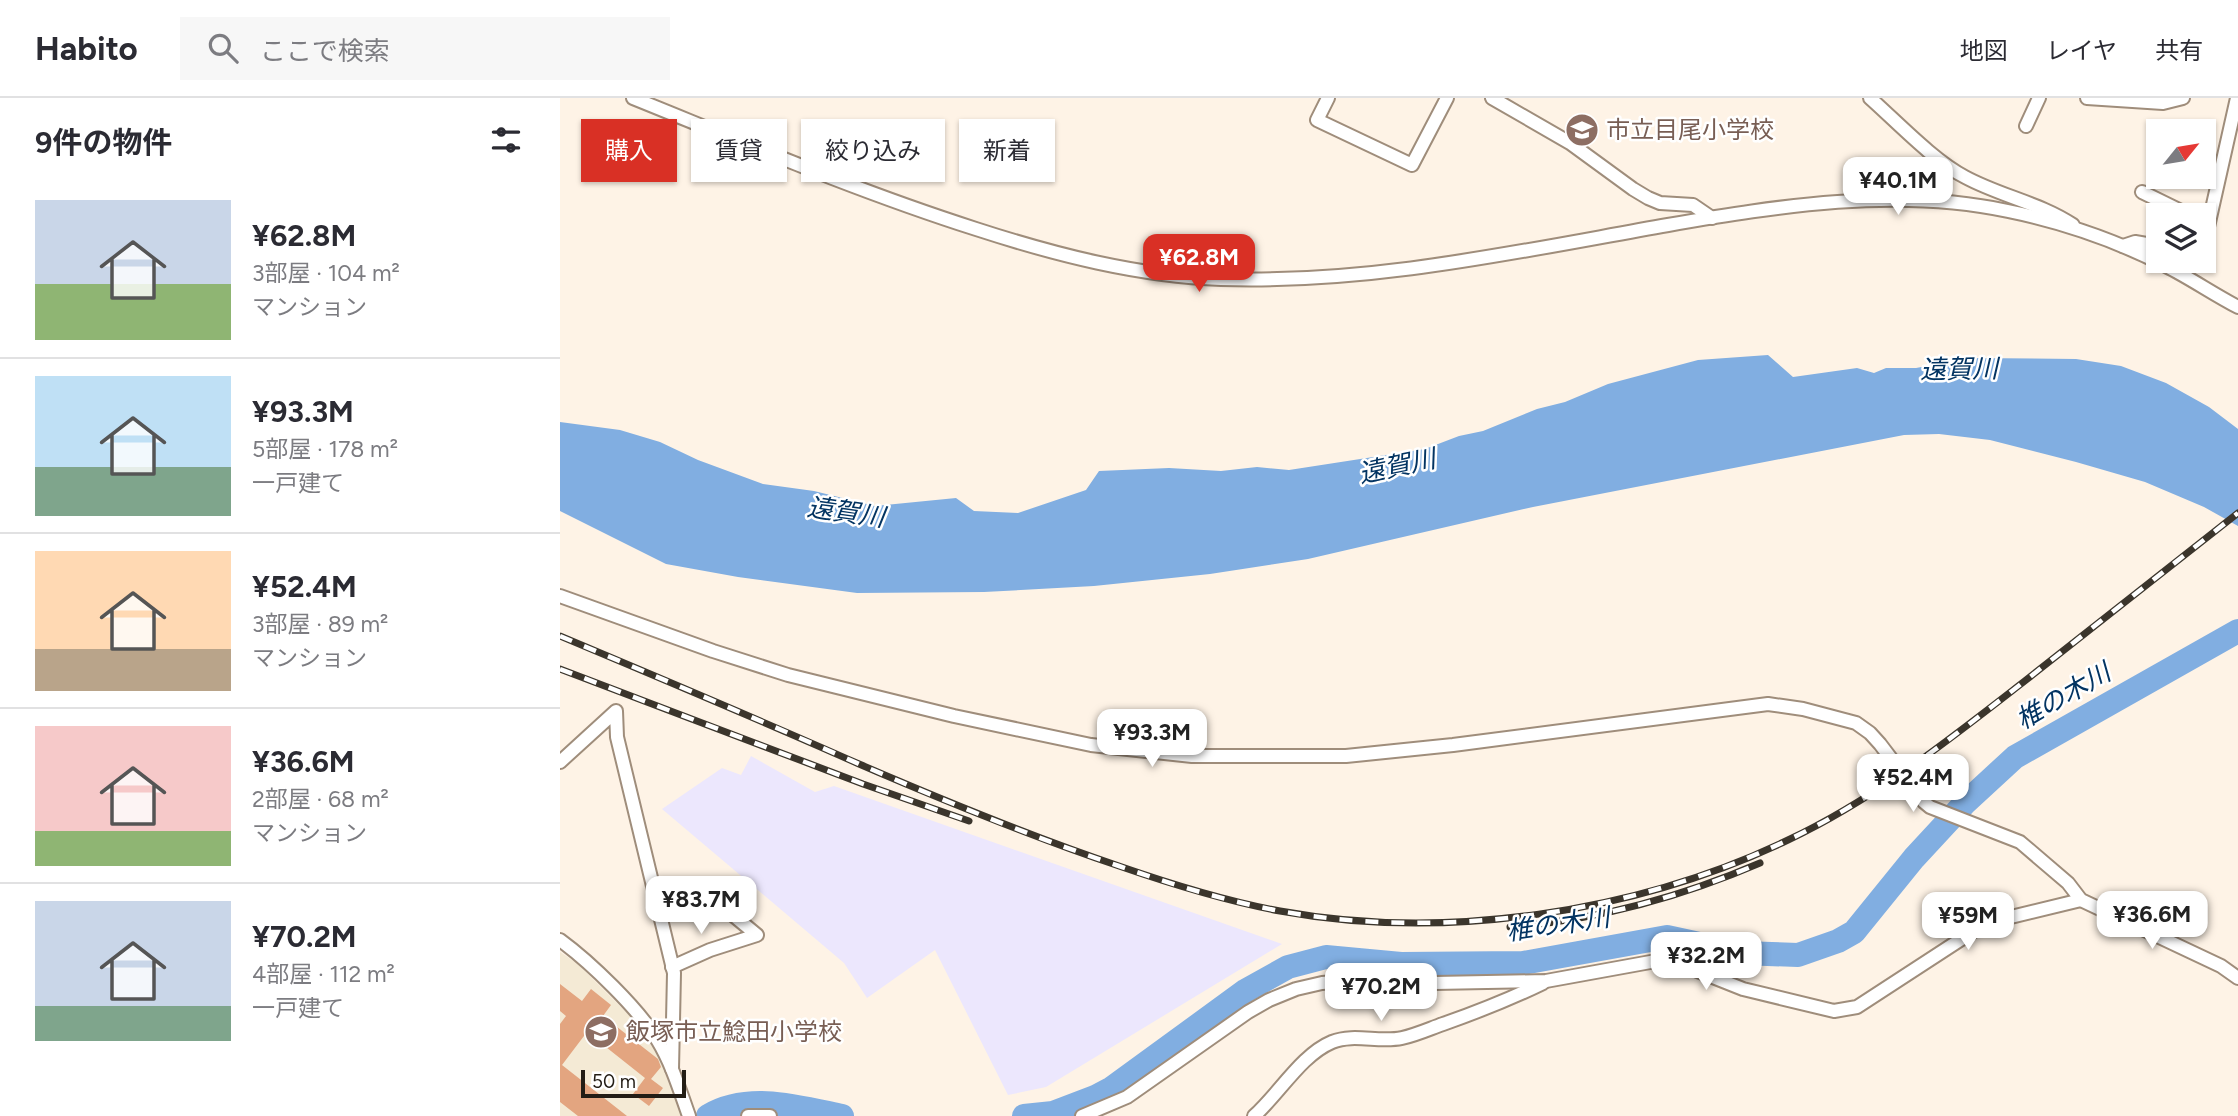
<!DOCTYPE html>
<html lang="ja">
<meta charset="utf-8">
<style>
:root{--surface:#fff;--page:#f7f7f7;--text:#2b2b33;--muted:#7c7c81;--line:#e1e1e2;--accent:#d93025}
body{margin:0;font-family:Figtree,"Noto Sans JP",sans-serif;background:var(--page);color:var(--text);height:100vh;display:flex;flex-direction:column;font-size:26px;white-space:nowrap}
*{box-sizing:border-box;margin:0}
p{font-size:23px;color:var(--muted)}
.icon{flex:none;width:38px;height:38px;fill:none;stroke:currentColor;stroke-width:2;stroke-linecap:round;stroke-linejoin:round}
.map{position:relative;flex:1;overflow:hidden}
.details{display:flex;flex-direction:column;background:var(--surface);width:560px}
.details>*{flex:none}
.banner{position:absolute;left:21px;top:21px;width:665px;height:63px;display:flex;gap:14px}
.needle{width:46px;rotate:60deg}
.fabs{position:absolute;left:1586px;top:21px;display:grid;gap:14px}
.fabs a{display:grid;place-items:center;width:70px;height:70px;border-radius:0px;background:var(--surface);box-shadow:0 2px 5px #0004;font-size:35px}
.scale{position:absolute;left:21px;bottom:18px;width:105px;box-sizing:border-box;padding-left:7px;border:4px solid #231d15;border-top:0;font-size:19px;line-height:24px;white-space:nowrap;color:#231d15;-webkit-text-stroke:5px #fff;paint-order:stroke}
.price{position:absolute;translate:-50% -60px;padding:0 16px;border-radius:14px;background:#fff;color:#222;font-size:23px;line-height:46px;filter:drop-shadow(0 2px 4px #0008)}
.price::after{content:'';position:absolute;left:50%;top:42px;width:21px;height:16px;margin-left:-10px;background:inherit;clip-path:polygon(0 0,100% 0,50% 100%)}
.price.selected{background:var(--accent);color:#fff}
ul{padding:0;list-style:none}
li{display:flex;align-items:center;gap:21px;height:175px;padding:0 35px}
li+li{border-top:2px solid var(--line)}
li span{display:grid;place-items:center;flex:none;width:196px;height:140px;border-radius:0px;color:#555}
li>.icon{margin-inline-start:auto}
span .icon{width:84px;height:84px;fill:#fffc;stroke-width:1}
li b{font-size:30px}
h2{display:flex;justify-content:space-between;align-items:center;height:84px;padding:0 35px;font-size:30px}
.chip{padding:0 24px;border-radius:0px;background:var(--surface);box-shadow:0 2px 5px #0004;font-size:24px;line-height:63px}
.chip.selected{background:var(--accent);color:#fff}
header{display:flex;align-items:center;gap:42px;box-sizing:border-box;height:98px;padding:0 35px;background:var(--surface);border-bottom:2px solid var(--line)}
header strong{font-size:33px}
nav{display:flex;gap:38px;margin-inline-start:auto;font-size:24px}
.search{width:490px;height:63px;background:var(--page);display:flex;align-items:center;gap:18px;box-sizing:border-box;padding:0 24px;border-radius:0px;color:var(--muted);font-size:26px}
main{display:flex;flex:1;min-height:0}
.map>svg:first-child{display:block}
.industrial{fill:#ece7fd}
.education{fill:#f4ead5}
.water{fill:#81aee1}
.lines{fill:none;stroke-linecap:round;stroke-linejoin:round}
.river{stroke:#81aee1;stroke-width:24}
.building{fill:#e3a580}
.minor-casing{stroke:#9f8d7b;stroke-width:16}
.minor{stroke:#fff;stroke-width:12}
.rail-casing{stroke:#3b352c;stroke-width:7}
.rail{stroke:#fff;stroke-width:4.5;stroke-dasharray:13;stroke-linecap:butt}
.labels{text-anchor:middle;stroke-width:5;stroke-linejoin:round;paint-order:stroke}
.education-label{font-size:24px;fill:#785e54;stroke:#fff;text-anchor:start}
.water-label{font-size:26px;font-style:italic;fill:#033462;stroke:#fff}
</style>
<header>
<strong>Habito</strong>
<div class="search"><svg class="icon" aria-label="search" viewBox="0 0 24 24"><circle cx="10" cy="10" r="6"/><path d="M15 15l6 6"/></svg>ここで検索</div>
<nav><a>地図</a><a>レイヤ</a><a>共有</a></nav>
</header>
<main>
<section class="details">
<h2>9件の物件<svg class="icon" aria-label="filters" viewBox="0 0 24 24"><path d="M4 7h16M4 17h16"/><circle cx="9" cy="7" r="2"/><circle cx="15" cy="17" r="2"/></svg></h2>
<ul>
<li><span style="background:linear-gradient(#c9d6e8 60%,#8fb573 0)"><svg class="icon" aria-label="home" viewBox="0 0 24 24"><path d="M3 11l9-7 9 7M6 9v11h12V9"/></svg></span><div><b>¥62.8M</b><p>3部屋 · 104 m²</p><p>マンション</p></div></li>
<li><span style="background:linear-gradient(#bfe0f5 65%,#7fa58c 0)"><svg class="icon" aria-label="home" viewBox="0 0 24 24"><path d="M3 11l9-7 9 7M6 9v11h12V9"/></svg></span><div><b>¥93.3M</b><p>5部屋 · 178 m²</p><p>一戸建て</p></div></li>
<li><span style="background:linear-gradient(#ffd9b3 70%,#b9a48a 0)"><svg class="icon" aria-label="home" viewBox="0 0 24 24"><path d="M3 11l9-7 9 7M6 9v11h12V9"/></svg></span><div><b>¥52.4M</b><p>3部屋 · 89 m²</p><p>マンション</p></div></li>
<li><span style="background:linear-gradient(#f6c9c9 75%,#8fb573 0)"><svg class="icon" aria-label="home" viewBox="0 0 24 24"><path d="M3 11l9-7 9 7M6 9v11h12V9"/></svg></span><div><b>¥36.6M</b><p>2部屋 · 68 m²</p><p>マンション</p></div></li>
<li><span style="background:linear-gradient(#c9d6e8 75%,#7fa58c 0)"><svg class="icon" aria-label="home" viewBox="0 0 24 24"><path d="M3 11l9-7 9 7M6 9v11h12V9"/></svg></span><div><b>¥70.2M</b><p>4部屋 · 112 m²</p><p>一戸建て</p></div></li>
</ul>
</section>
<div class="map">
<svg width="1678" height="1018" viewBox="0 0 1678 1018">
<rect width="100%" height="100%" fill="#fef3e6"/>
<polygon class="industrial" points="191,658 255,694 274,688 722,846 486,989 448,997 375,852 307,900 284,865 102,711 162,670 181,677"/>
<polygon class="education" points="0,854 18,866 68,916 97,953 106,969 122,1018 0,1018"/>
<polygon class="water" points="1208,257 1233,279 1297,270 1314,275 1326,270 1356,270 1411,260 1516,261 1561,268 1606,285 1649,309 1678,331 1678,428 1644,409 1585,384 1516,364 1430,342 1379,336 1344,337 973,409 748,461 650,476 534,488 424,494 297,495 178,479 106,466 0,413 0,324 60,332 100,344 138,362 203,386 254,393 315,408 396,400 414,413 458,415 526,392 539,373 609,370 661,373 697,369 729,372 865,351 899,338 923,333 977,311 1005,304 1048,286 1138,262"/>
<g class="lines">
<g class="river">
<path d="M148,1018C188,994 239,1009 282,1018"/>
<polyline points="464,1018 493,1015 535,999 552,990 685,893 728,869 766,859 841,866 963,865 1107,839 1181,855 1238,857 1278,843 1294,834 1354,760 1404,706 1455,659 1678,533"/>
</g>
</g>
<polygon class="building" points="0,886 22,903 31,891 51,907 43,918 98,961 101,969 91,981 103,990 89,1008 73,996 85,980 27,934 2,967 67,1018 18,1018 0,1004 0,926 6,918 0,913"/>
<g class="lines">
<defs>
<g id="minor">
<path d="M73,0C187,46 300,94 416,131C496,157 578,178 661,181C812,186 960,153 1108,127C1219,108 1336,89 1448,113C1502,124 1557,143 1606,168C1630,180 1653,196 1678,209"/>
<polyline points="768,0 757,22 852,67 887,0"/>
<polyline points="932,0 1010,45 1073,91 1088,100 1100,105 1133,107 1152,120"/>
<path d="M1310,0C1337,24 1374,63 1405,79C1440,98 1480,105 1513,127"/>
<polyline points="1527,0 1603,5 1623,0"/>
<polyline points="1466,28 1479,0"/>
<polyline points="1582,94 1629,117"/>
<polyline points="1563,148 1575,144 1598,148"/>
<polyline points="1643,151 1677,0"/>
<polyline points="0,498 153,553 228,577 394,618 531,647 632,658 786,658 893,647 1208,606 1243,611 1296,625 1310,635 1320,646 1364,704 1370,709 1460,744 1508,785 1521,802 1661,868 1678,880"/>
<polyline points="0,664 56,613 57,639 114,875 112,971"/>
<path d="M0,842C30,864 79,911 98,943C112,966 120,993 129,1018"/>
<polyline points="112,869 150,852 197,837 162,808"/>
<polyline points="188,1018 210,1018"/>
<polyline points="522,1018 567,999 688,914 709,902 736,891 762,885 800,882 875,885 986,883 1096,863 1110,862 1183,891 1274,913 1297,909 1426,825 1521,802"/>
<path d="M694,1018C719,996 741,957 772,944C794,935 819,945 842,940C856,937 869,931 883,926C917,914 950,901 983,885"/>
</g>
</defs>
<use href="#minor" class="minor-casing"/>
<use href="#minor" class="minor"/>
<defs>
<g id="rail">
<path d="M0,538C100,580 200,622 299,666C385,703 470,738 559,768C611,786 665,803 720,813C885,843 1076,815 1228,742C1315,701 1390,641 1466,582C1537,526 1607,471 1678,415"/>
<polyline points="0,571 303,686 409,723"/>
<path d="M950,829C1036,822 1121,799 1200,765"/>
</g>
</defs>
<use href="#rail" class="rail-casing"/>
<use href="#rail" class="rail"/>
</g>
<defs>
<symbol id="school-disc" viewBox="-11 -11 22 22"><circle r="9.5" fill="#8d6e63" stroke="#fff"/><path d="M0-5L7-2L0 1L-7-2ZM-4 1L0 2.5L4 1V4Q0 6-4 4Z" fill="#fff"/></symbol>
</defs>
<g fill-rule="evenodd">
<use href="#school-disc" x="1003" y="13" width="38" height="38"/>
<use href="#school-disc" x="22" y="915" width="38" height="38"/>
</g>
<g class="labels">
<g class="education-label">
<text x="1046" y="40">市立目尾小学校</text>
<text x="66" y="942">飯塚市立鯰田小学校</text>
</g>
<g class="water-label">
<text transform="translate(1399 271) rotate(-1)" y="9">遠賀川</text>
<text transform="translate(837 368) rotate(-12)" y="9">遠賀川</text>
<text transform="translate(286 414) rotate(8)" y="9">遠賀川</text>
<text transform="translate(1503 598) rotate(-30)" y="9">椎の木川</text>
<text transform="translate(998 826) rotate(-8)" y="9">椎の木川</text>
</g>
</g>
</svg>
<div class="fabs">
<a><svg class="needle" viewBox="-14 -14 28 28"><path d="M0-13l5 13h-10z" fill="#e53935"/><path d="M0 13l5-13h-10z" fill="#7c7c81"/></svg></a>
<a><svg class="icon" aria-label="layers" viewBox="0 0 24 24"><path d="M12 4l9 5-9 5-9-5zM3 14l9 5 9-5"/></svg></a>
</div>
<div class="scale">50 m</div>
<b class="price" style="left:1338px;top:119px">¥40.1M</b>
<b class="price selected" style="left:639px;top:196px">¥62.8M</b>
<b class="price" style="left:592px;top:671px">¥93.3M</b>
<b class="price" style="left:1353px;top:716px">¥52.4M</b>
<b class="price" style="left:141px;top:838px">¥83.7M</b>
<b class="price" style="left:1592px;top:853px">¥36.6M</b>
<b class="price" style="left:1408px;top:854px">¥59M</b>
<b class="price" style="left:1146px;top:894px">¥32.2M</b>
<b class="price" style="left:821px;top:925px">¥70.2M</b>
<div class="banner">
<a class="chip selected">購入</a>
<a class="chip">賃貸</a>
<a class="chip">絞り込み</a>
<a class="chip">新着</a>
</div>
</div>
</main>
